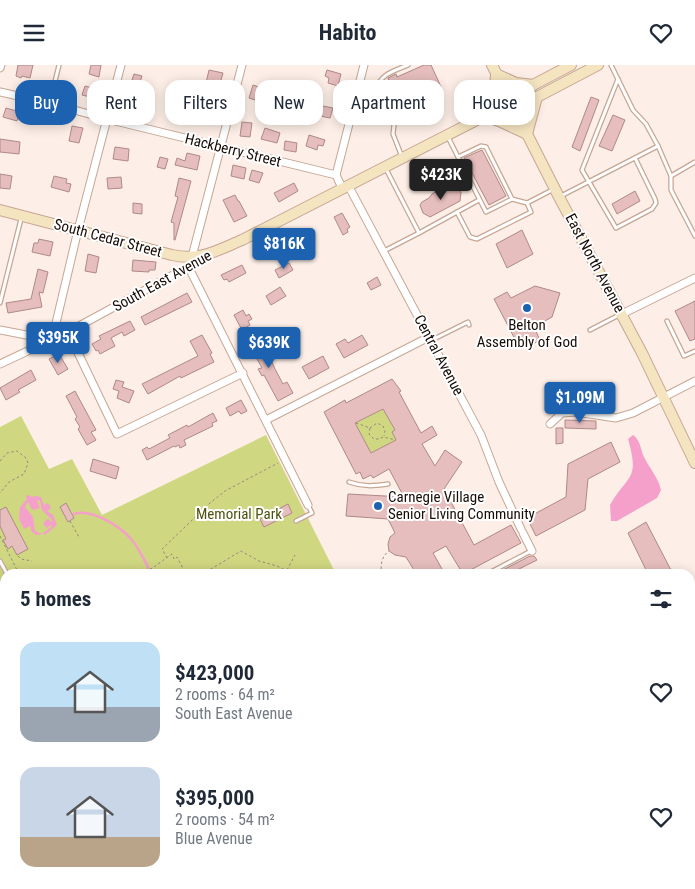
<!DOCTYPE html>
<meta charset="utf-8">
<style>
:root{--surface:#fff;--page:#f2f2f3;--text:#1f2937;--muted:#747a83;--accent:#1d61b1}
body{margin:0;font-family:"Roboto Condensed",sans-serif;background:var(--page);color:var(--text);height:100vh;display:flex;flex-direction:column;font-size:19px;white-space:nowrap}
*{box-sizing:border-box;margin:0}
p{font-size:16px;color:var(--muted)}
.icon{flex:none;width:28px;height:28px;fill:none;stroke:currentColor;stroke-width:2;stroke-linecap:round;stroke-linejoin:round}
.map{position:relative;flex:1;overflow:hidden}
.drawer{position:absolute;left:0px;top:504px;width:695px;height:321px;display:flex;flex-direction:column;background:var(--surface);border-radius:15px 15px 0 0;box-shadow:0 2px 12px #0003}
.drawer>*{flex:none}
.guide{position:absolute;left:15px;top:15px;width:665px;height:45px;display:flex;gap:10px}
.price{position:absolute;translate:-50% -42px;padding:0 11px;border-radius:5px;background:var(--accent);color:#fff;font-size:16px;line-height:32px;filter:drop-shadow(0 1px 2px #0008)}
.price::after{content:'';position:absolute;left:50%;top:30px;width:15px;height:11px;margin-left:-8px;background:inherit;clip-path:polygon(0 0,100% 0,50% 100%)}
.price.on{background:#222;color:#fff}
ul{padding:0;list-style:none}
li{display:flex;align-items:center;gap:15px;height:125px;padding:0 20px}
li span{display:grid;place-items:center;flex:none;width:140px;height:100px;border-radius:15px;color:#555}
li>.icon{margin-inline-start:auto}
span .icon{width:60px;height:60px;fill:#fffc;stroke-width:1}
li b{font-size:21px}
h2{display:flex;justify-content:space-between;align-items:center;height:60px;padding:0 20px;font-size:21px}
.pill{padding:0 18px;border-radius:15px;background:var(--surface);box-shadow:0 2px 12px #0003;font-size:18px;line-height:45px}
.pill.on{background:var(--accent);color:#fff}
header{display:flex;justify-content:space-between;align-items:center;height:65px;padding:0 20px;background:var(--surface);font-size:22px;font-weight:700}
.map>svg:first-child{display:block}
.green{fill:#d0d781}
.water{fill:#f4a0ca;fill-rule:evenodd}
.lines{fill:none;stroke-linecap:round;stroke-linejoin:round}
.stream{stroke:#f4a0ca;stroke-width:2.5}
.building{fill:#e5bebd;stroke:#ae8988;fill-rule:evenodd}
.lane-casing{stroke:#c6a694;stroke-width:5.5}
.street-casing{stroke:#c6a694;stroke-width:9}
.secondary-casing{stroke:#c6a694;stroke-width:12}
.path{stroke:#958882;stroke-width:1;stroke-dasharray:2.5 2.5;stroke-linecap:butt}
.lane{stroke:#fff;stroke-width:3}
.street{stroke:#fff;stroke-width:7}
.secondary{stroke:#f5e4c0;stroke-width:10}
.poi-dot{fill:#1d61b1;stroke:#fff;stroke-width:2}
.labels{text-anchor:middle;stroke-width:4;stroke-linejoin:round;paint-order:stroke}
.street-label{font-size:15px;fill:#170c07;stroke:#fff}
.poi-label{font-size:15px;fill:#170c07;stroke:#fff}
.park-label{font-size:15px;fill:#4e520f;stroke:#fff}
</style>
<header><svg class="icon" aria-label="menu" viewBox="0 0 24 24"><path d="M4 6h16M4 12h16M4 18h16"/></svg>Habito<svg class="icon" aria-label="heart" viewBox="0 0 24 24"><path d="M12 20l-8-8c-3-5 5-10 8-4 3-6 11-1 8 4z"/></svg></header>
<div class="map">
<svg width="695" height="824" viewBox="0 0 695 824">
<rect width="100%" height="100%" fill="#fdefe7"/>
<g class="green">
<polygon points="383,344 395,365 392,367 396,375 371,388 355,358"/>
<polygon points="21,351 49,404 72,394 102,450 266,370 336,509 5,509 5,778 0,781 0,362"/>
</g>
<g class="water">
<path d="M633,370C641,376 640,383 644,392C650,404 658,412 661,425L657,433L617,456H611L610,440C628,409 640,416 628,374Z"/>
<path d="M29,430L32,432L36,431L41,432L44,440L48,438L51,443L47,446L53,450L57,460L46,469L36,470L31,466L30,461L24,464L19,454L20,442L27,434L26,431ZM38,435L40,436L42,445L52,455L51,458L50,455L47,454L43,459L47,463L51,460L52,461L42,469L35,466L33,452L25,442L28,437L32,445L40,443L37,436Z"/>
</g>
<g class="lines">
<path class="stream" d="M74,449C91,443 120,461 131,474C139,483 144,495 149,504"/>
</g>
<g class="building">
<polygon points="18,0 33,0 30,13 22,11 21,13 16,11"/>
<polygon points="91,0 101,0 99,12 89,9"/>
<polygon points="424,0 431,0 442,24 396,43 385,18 389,16 388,13 396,9 397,12"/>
<polygon points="209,5 223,8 219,22 222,23 219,35 203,31"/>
<polygon points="327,5 341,9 338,21 328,18 329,13 325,11"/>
<polygon points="134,9 142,11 139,20 131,18"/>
<polygon points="253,20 262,23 258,36 249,33"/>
<polygon points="85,21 100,25 98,34 82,30"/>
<polygon points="130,31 146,35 144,44 128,40"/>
<polygon points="591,32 599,35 580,86 572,82"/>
<polygon points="189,40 210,45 208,54 203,53 202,57 196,56 197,49 188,46"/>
<polygon points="318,40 333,43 330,53 315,50"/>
<polygon points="6,43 20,47 17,56 3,52"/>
<polygon points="613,50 625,55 612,86 599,81"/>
<polygon points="242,57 252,58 250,72 240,71"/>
<polygon points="72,61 83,63 79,78 69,76"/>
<polygon points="265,63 280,68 277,78 261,74"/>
<polygon points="309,70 325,75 323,81 318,80 317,85 306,81"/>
<polygon points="0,74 20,77 19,89 0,87"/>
<polygon points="285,76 297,78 296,87 284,85"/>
<polygon points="115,82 129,84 128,96 113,94"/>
<polygon points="482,85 506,131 489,140 464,93"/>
<polygon points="187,88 200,91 197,105 175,100 177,93 185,96"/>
<polygon points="160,92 168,94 165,104 157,102"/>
<polygon points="233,100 246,103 244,114 231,111"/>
<polygon points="252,105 263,108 259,118 249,115"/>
<polygon points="0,109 12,111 10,124 0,123"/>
<polygon points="54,111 67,114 66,118 71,119 69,127 51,122"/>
<polygon points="121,112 122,123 108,124 107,113"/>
<polygon points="179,113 191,116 175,175 174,175 174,158 171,157 178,132 175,131"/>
<polygon points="294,118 298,126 279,137 274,128"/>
<polygon points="453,121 456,121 461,127 460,136 430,152 423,148 420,140 422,137 429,133 432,129 440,124 445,125"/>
<polygon points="635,126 640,136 617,149 612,139"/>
<polygon points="235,130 238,136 239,136 247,151 234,157 223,135"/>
<polygon points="133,138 142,139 142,149 133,148"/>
<polygon points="342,148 350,162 347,164 348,167 343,170 334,152"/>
<polygon points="522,165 533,189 507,203 496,179"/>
<polygon points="39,174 53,177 50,191 32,187 34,178 38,178"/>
<polygon points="88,189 99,192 96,208 85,206"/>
<polygon points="133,195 156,197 155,205 149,205 149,207 132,206"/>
<polygon points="289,198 293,205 279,213 275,205"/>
<polygon points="242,200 246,208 229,217 227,214 224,215 221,210"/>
<polygon points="38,204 48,207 43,228 39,227 42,242 8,248 6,238 31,234"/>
<polygon points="377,212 381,220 371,225 367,218"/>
<polygon points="535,221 560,228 552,252 534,262 540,275 533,279 530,274 518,280 494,234 507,227 511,233"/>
<polygon points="280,222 286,231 271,240 266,231"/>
<polygon points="187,228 192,237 145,260 141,252"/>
<polygon points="695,236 695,274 690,276 675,246"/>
<polygon points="243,245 246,251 249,249 252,254 248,256 250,260 242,265 234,250"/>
<polygon points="130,256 135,265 124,271 122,267 111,273 115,281 100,289 98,285 96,286 92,279 101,274 99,271"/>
<polygon points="260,265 264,272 262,274 275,304 283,319 287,317 293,328 278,336 264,310 262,311 258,304 262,303 251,283 257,279 252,269"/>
<polygon points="202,270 212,288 210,289 214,297 181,313 180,311 148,329 142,319 198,291 190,276"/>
<polygon points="362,270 368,280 344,293 336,279 345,274 348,278"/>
<polygon points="59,289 68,304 58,310 49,294"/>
<polygon points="323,291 329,303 309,314 302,302"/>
<polygon points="31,305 36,315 18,325 20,327 6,335 0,323"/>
<path d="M392,314L401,326L399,327L421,368L432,361L437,370L422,379L435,401L445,385L462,397L444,424L474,480L511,460L521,478L463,509L446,481L433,488L442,504L439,509H411L414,505L406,492L395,490L389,486L388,479L390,472L395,468L388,454L346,451L348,429L404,432L389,404L373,413L371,410L363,414L360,407L356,409L324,347L345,335L346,338ZM383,344L395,365L392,367L396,375L371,388L355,358Z"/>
<polygon points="116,315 124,317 122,322 134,326 129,338 117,333 119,326 113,324"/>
<polygon points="75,326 96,365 91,367 96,375 87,380 78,364 80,362 75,354 77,352 66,331"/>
<polygon points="241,335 247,346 241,349 239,346 230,351 226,343"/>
<polygon points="213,348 217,356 212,358 213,361 184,375 186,380 180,383 179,380 175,382 174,381 147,395 142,385 147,382 149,384 170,373 168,370 187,360 188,362"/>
<polygon points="565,355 596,356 596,364 565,363"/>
<polygon points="556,363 563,363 563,378 556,379"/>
<polygon points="611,377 620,397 588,414 585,445 536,471 527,453 566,432 568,399"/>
<polygon points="93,394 119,402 116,414 90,406"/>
<polygon points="66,438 74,453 68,457 60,442"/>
<polygon points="288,439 292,448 264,462 260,454"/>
<polygon points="6,442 28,484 17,490 12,481 8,484 3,475 6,474 0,461 0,445"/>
<polygon points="646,457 673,509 648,509 628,468"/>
<polygon points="530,491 534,491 537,495 513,507 495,509"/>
</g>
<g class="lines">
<defs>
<g id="lane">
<polyline points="611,0 633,45 646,59 658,81 671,111"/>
<polyline points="618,14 582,105 616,163 652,144 656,138 655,134 635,93"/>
<polyline points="50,37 59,0"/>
<polyline points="448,72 458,92 481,81 486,82 512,134 527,138"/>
<path d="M402,92L393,69L394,60L377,24C379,9 397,5 408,0"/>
<polyline points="458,92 486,147 512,134"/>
<polyline points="695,97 671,111 671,125 695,171"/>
<polyline points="561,131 658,81"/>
<polyline points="457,147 470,172 477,174 531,147 527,138 554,124"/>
<polyline points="419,168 479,135"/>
<polyline points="384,186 419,168 386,104"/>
<polyline points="0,238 21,154"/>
<polyline points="667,256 684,291 695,286"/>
<polyline points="590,265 619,250"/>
<polyline points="432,275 468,257 469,260"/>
<path d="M349,417C363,422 374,421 388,419"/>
<polyline points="296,456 312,448 308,440"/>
<polyline points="0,496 7,509"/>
<polyline points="487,509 531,486"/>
<polyline points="0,537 5,534"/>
<polyline points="0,772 5,769"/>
</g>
<g id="street">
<polyline points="242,0 189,203 308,440"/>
<polyline points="0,3 1,0"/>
<polyline points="0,27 49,38 107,54 336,110 342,123"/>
<polyline points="336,110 364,0"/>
<polyline points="348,120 481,370 499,417 521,464"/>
<polyline points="622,249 695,213"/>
<polyline points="0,265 52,275 78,165 121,0"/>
<polyline points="68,267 117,369 243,308"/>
<polyline points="0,299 68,267 208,191"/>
<polyline points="266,355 429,272"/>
<polyline points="550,359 562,348 576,347 616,353 633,348 695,316"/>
<polyline points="523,468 532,486"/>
<polyline points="690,630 695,630"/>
<polyline points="152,820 154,824"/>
<polyline points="510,820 512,824"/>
<polyline points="29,824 37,824"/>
<polyline points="179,824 187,820"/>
</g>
<g id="secondary">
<polyline points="492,0 559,132 642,288 695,398"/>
<polyline points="533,20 516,18 496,9 495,24 484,51 499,56 527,69 537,32"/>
<polyline points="511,38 537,32 598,0"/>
<path d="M0,145L172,190C200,196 216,186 242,175L510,38L533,20L571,0"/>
</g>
</defs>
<use href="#lane" class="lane-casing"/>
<use href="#street" class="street-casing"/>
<use href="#secondary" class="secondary-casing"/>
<g class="path">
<polyline points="356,358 370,363 369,369 374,374 379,374 383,372 396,375"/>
<polyline points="370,363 377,358 383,361 385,366 384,371"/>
<polyline points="0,396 7,388 17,386 26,393 28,398 24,409 9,417 0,428"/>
<polyline points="70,456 79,472"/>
<polyline points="0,471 19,509"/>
<polyline points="18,491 21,494 32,496"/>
<polyline points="167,493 162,484 210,438 225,426 278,398"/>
<polyline points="287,505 295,490"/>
<polyline points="130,506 151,504 172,489 174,494 177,492 186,509"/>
<polyline points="191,509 211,504 241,486 259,496 277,501 293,509"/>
<path d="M381,509C381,499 381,492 389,486"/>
<polyline points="5,568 3,578 5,585"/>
</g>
<use href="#lane" class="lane"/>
<use href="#street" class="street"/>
<use href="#secondary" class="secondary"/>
</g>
<g class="poi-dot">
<circle cx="527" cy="243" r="5"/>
<circle cx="378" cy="441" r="5"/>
</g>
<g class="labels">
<g class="street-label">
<text transform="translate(233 85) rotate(14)" y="5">Hackberry Street</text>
<text transform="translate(108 173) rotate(15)" y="5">South Cedar Street</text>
<text transform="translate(595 198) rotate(62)" y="5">East North Avenue</text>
<text transform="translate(162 216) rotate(-29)" y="5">South East Avenue</text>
<text transform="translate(439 290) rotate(62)" y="5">Central Avenue</text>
</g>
<g class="poi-label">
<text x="527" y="265">Belton<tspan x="527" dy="17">Assembly of God</tspan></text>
<text x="388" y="437" text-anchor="start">Carnegie Village<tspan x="388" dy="17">Senior Living Community</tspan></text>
</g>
<g class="park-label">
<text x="239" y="454">Memorial Park</text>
</g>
</g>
</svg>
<b class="price on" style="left:441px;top:136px">$423K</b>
<b class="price" style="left:284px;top:205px">$816K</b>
<b class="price" style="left:58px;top:299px">$395K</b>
<b class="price" style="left:269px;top:304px">$639K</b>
<b class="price" style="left:580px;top:359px">$1.09M</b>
<div class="guide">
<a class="pill on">Buy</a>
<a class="pill">Rent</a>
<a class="pill">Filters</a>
<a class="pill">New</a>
<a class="pill">Apartment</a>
<a class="pill">House</a>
</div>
<section class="drawer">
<h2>5 homes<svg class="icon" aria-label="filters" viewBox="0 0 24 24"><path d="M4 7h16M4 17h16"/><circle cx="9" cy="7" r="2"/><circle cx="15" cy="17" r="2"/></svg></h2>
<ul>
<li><span style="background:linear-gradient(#bfe0f5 65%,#9aa5b1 0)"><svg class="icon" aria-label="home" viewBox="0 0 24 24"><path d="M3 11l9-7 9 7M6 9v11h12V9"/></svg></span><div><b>$423,000</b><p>2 rooms · 64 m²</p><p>South East Avenue</p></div><svg class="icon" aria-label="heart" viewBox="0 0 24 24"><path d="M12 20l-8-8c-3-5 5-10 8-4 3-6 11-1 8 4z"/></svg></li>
<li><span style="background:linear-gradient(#c9d6e8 70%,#b9a48a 0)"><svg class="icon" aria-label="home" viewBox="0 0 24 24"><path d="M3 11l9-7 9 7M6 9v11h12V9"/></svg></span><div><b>$395,000</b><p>2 rooms · 54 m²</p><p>Blue Avenue</p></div><svg class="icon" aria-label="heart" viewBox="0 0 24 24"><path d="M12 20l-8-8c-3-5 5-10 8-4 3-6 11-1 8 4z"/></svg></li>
</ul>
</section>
</div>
